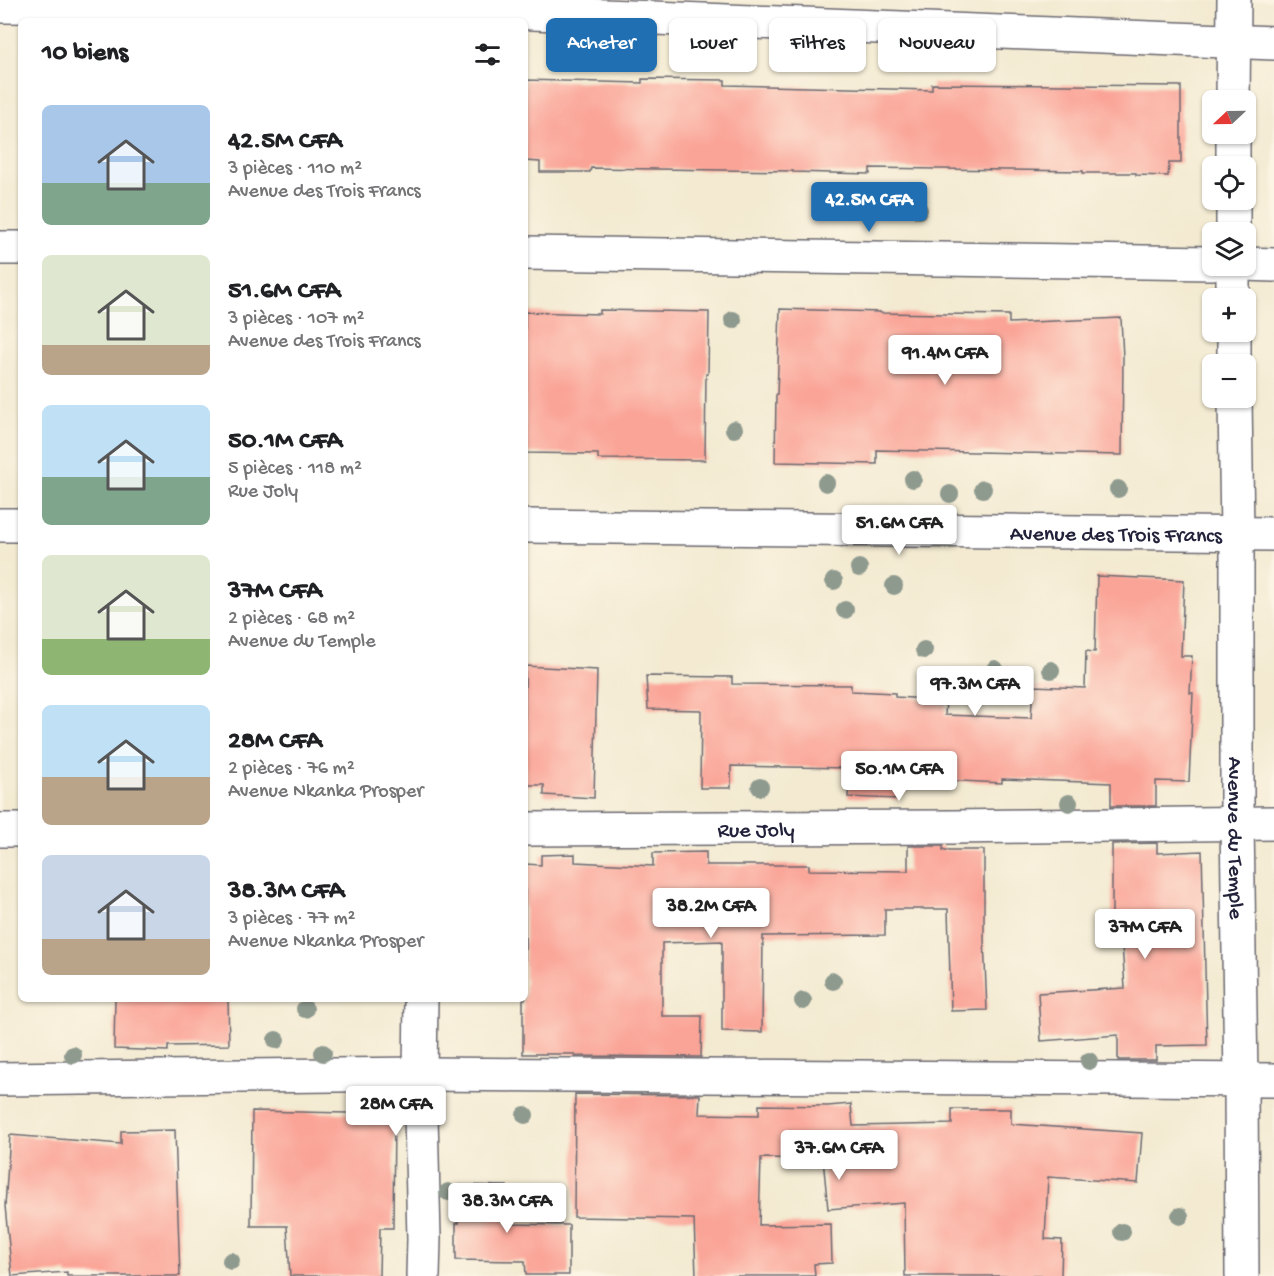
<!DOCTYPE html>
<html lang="fr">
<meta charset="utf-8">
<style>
:root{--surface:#fff;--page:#f6f6f6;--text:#202124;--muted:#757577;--accent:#1f6fb2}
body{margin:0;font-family:"Gochi Hand",sans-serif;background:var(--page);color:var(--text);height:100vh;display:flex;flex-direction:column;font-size:22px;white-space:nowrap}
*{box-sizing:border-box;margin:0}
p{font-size:20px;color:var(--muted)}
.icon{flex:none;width:33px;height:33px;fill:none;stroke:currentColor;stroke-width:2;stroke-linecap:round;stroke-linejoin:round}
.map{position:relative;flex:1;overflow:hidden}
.sheet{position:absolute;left:18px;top:18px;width:510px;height:984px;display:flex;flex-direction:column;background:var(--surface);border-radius:9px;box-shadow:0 2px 4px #0004}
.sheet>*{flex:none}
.top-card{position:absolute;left:546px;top:18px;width:570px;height:54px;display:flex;gap:12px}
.needle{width:39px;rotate:248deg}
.fabs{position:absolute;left:1202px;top:90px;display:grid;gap:12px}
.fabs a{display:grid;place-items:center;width:54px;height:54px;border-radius:9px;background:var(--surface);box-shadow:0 2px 4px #0004;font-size:30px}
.price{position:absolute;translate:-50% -51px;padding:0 14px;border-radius:6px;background:#fff;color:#222;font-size:20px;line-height:39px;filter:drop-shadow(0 2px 3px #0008)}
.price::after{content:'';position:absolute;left:50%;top:36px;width:18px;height:14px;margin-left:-9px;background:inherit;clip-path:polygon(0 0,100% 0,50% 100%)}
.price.on{background:var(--accent);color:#fff}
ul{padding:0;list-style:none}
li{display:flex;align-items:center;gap:18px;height:150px;padding:0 24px}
li span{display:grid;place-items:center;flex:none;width:168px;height:120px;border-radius:9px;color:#555}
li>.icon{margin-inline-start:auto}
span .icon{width:72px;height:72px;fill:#fffc;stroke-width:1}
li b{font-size:26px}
h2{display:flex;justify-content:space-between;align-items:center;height:72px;padding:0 24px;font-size:26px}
.tag{padding:0 21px;border-radius:9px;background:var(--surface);box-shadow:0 2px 4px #0004;font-size:21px;line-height:54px}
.tag.on{background:var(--accent);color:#fff}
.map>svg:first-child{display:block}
.building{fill:#faa497}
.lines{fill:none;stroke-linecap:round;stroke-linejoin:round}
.street-casing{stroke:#6b6870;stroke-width:36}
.secondary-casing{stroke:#6b6870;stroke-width:36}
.street{stroke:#fff;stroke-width:33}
.secondary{stroke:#fff;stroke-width:33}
.tree{fill:#8f9a8f}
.labels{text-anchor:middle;stroke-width:4.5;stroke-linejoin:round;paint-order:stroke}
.street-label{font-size:22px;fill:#22223b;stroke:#fcf5e5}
</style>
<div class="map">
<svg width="1274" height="1276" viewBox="0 0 1274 1276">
<rect width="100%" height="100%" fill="#fcf5e5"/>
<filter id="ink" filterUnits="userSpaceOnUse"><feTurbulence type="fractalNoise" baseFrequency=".0167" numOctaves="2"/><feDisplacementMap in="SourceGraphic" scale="12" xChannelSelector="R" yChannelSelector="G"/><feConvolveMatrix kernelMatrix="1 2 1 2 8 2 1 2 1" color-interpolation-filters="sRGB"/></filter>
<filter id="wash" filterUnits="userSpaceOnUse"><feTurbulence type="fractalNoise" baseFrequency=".008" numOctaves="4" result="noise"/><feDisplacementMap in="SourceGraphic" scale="24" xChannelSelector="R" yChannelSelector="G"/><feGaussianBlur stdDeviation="1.35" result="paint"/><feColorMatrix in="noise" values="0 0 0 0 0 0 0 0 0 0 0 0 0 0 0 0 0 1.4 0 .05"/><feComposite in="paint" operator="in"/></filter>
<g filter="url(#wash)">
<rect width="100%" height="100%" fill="#f3ead1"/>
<g id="blocks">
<g class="building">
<polygon points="642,79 725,80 725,85 932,90 932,84 1181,86 1181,163 1169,163 1168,176 1136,175 1136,173 1083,173 1083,171 870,168 870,174 793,172 793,171 591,168 590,172 540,172 540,162 525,161 525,80 642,83"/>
<polygon points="780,309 880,312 880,313 1009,315 1009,323 1121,318 1123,358 1122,455 877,450 877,464 775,462 776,395 777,395"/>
<polygon points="600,310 709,312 708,374 706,374 705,460 598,459 598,454 525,453 525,312 600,314"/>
<polygon points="1097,576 1184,580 1181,656 1192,656 1190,693 1193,693 1189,782 1156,781 1156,806 1111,806 1111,783 1002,779 1002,783 899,778 898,799 848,797 850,768 731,766 731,788 700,788 701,710 648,709 646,676 732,677 732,684 851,685 851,691 895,693 895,697 946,700 945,715 1031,718 1033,686 1085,688 1086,651 1095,652"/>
<polygon points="525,666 597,670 594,798 544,795 544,785 525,785"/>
<polygon points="1157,843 1157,853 1202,851 1207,1045 1156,1046 1156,1060 1118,1060 1118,1035 1041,1041 1038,993 1125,988 1121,930 1112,930 1112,844"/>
<polygon points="908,846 943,846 943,850 984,850 984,939 987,1010 951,1011 948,909 885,909 885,935 763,936 762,1032 722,1031 722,941 662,943 662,1016 702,1016 701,1057 575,1056 575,1054 523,1054 523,999 525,999 525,864 541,865 541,855 575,854 575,862 653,866 653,853 706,852 706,865 809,865 809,870 908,871"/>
<polygon points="115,999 228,999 229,1045 168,1046 168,1051 114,1049"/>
<polygon points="575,1094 700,1095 699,1114 759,1115 759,1105 827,1106 851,1104 853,1126 952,1124 952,1109 1011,1109 1011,1124 1142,1133 1138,1183 1048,1177 1045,1239 1062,1240 1061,1276 905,1276 904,1203 828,1209 823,1159 761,1158 759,1225 831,1224 832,1263 814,1264 815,1276 696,1276 694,1219 574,1217"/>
<polygon points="252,1111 394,1114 393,1228 380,1228 379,1276 290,1276 287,1226 251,1226"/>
<polygon points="175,1130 180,1276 67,1276 67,1272 12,1276 5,1206 10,1135 121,1144 121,1131"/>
<polygon points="459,1185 507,1186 506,1224 569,1225 569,1275 526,1275 525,1261 456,1260 456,1223 459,1223"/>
</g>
</g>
</g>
<g filter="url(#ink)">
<use href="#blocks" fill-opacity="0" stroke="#6b6870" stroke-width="1.5"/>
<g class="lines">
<defs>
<g id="street">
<polyline points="0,6 430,9 1274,43"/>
<polyline points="1233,100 1234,0"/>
<polyline points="1233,166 1233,134"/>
<polyline points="1233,232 1233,200"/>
<polyline points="0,248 21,248"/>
<polyline points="525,253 1212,263"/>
<polyline points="1245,264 1274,265"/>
<polyline points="1233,266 1233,298"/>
<polyline points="1234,332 1234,364"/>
<path id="s1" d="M1235,398L1237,534V823L1241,1079L1242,1276"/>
<path id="s2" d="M525,829L952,827L1274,823"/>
<polyline points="0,830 21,830"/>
<polyline points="421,999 420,1074 424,1239 423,1276"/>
<polyline points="0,1079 420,1074 1274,1080"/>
</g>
<g id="secondary">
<polyline points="0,525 21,525"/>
<path id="s3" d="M525,526L1274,534"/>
</g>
</defs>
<use href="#street" class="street-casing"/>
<use href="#secondary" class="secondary-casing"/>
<use href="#street" class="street"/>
<use href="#secondary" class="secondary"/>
</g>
<g class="tree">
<circle cx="919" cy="210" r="9"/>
<circle cx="733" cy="320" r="9"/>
<circle cx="734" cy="429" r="9"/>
<circle cx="913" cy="479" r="9"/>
<circle cx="826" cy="483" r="9"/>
<circle cx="983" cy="489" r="9"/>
<circle cx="1118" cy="489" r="9"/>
<circle cx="950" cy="494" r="9"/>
<circle cx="859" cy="568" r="9"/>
<circle cx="834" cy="581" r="9"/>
<circle cx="894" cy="586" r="9"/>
<circle cx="845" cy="610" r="9"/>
<circle cx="924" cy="650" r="9"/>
<circle cx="995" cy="669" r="9"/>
<circle cx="1051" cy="670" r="9"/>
<circle cx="760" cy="787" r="9"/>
<circle cx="1069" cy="803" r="9"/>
<circle cx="833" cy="981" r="9"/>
<circle cx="803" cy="1001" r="9"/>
<circle cx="305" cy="1009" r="9"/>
<circle cx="276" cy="1040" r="9"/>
<circle cx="323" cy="1053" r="9"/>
<circle cx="73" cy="1055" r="9"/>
<circle cx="1089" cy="1061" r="9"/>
<circle cx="525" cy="1115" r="9"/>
<circle cx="448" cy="1192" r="9"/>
<circle cx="1180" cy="1216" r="9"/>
<circle cx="1122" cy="1232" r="9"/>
<circle cx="231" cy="1261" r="9"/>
</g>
</g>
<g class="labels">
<g class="street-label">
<text dy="8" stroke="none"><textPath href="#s3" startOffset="591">Avenue des Trois Francs</textPath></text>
<text dy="8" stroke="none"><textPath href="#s2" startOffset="231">Rue Joly</textPath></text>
<text dy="8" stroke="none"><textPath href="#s1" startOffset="440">Avenue du Temple</textPath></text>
</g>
</g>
</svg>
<div class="fabs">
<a><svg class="needle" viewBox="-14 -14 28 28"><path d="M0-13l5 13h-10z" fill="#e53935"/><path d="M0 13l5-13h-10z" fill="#757577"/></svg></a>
<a><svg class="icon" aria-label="locate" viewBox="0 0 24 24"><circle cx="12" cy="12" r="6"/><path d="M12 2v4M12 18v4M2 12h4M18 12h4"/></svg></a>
<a><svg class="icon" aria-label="layers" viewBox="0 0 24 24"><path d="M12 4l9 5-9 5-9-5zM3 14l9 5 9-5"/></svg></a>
<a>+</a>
<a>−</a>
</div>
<b class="price on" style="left:869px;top:233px">42.5M CFA</b>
<b class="price" style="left:945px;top:386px">91.4M CFA</b>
<b class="price" style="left:899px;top:556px">51.6M CFA</b>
<b class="price" style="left:975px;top:717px">97.3M CFA</b>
<b class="price" style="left:899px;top:802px">50.1M CFA</b>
<b class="price" style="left:711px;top:939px">38.2M CFA</b>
<b class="price" style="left:1145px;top:960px">37M CFA</b>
<b class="price" style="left:396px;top:1137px">28M CFA</b>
<b class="price" style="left:839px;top:1181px">37.6M CFA</b>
<b class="price" style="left:507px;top:1234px">38.3M CFA</b>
<div class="top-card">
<a class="tag on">Acheter</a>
<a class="tag">Louer</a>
<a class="tag">Filtres</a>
<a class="tag">Nouveau</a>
</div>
<section class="sheet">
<h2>10 biens<svg class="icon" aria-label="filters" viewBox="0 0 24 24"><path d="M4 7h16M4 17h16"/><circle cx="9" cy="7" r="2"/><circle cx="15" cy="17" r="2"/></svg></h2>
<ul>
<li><span style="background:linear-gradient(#a9c7e8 65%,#7fa58c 0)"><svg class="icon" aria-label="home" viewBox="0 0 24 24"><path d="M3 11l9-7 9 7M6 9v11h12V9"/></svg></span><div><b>42.5M CFA</b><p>3 pièces · 110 m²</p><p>Avenue des Trois Francs</p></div></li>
<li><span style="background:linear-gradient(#dfe7d0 75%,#b9a48a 0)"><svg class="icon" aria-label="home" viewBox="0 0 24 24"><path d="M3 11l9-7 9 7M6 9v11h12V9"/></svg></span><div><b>51.6M CFA</b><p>3 pièces · 107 m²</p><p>Avenue des Trois Francs</p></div></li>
<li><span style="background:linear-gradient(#bfe0f5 60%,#7fa58c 0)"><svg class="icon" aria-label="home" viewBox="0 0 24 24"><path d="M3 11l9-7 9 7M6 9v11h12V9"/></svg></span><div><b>50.1M CFA</b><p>5 pièces · 118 m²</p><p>Rue Joly</p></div></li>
<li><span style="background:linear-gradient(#dfe7d0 70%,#8fb573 0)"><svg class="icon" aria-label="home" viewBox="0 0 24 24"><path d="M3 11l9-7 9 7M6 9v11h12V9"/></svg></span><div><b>37M CFA</b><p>2 pièces · 68 m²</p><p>Avenue du Temple</p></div></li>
<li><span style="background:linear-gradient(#bfe0f5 60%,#b9a48a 0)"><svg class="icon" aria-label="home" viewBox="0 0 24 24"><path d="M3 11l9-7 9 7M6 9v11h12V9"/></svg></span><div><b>28M CFA</b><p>2 pièces · 76 m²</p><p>Avenue Nkanka Prosper</p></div></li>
<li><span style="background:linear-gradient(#c9d6e8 70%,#b9a48a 0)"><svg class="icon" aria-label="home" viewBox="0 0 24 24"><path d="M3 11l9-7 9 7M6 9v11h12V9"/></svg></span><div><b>38.3M CFA</b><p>3 pièces · 77 m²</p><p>Avenue Nkanka Prosper</p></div></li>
</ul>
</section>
</div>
